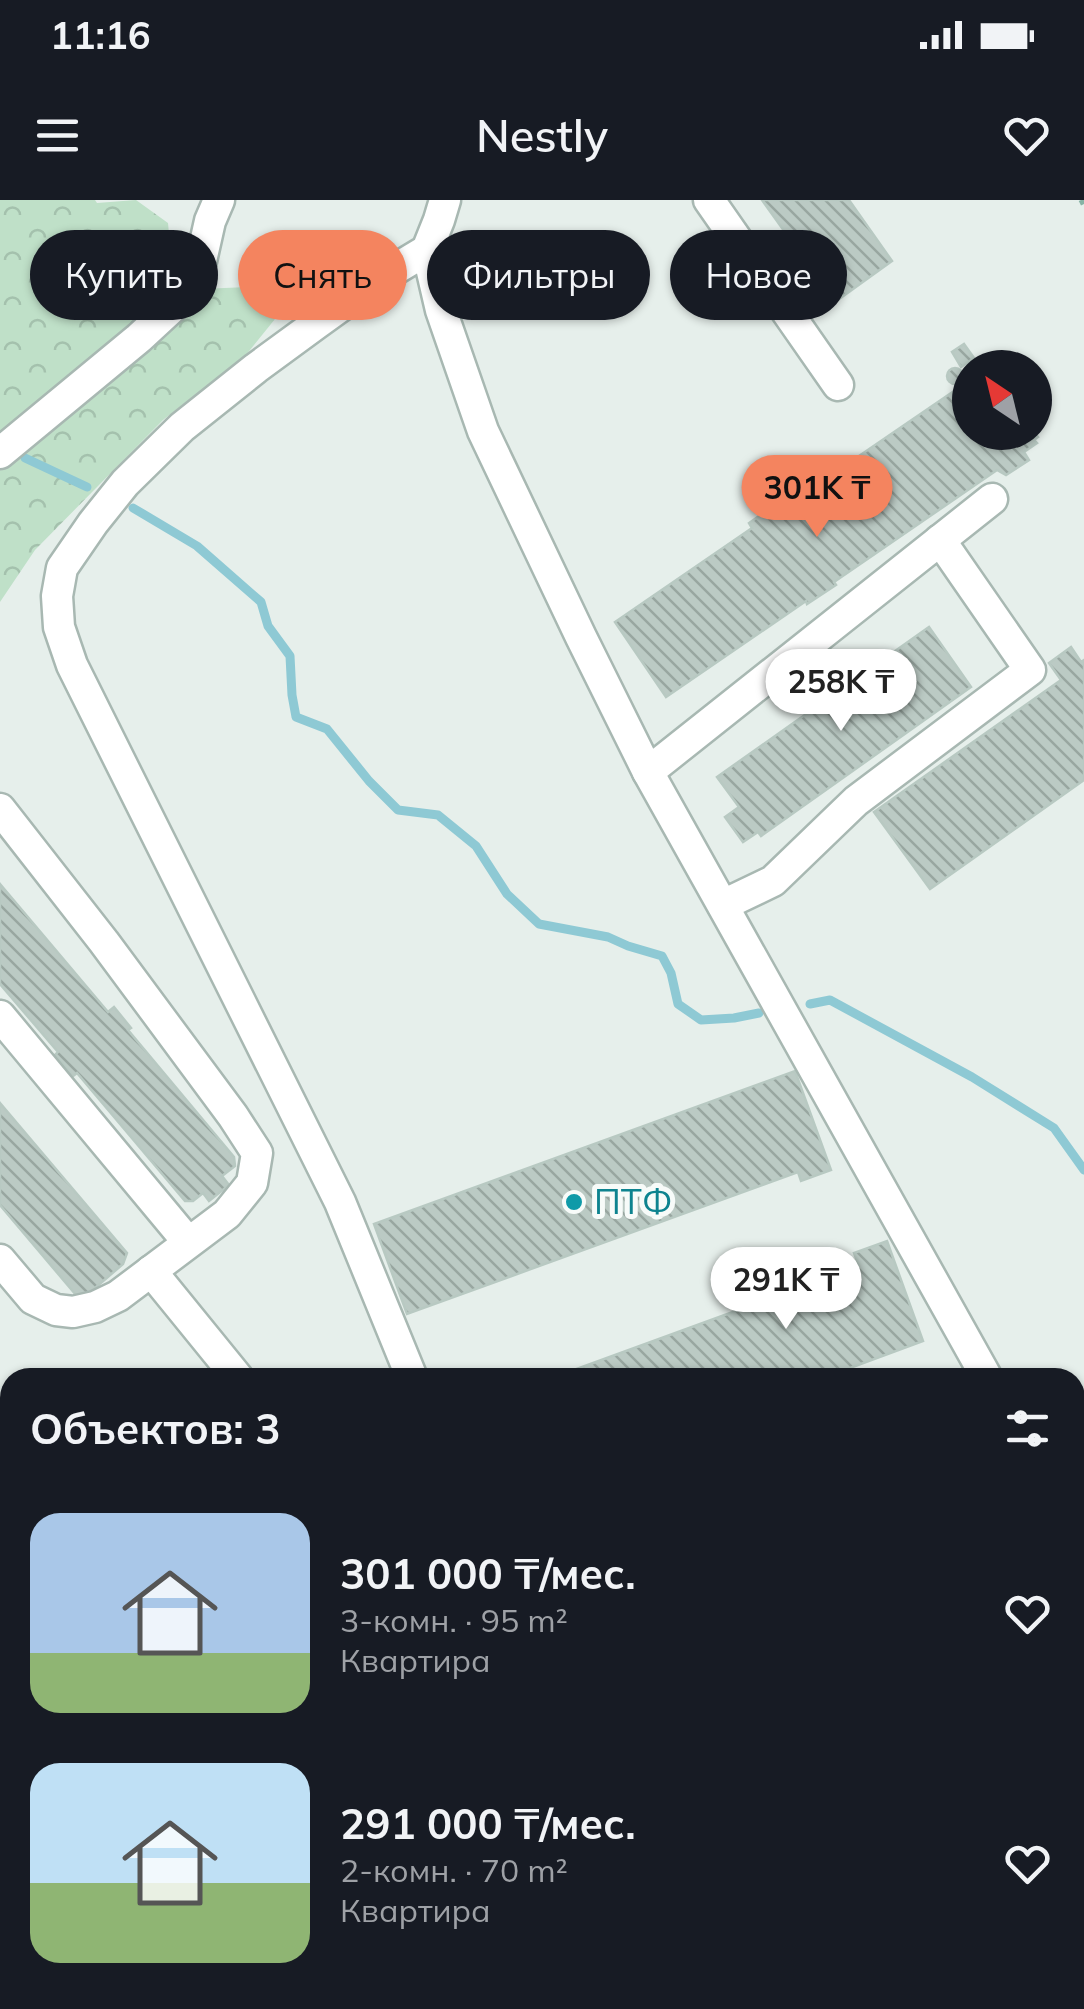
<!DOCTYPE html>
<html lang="ru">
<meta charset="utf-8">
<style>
:root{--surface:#171b24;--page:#242831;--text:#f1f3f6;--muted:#9ea1a6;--accent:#f4845f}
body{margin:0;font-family:Mulish,sans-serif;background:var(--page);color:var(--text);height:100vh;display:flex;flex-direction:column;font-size:38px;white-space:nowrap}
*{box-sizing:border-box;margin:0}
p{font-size:32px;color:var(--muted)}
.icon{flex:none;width:55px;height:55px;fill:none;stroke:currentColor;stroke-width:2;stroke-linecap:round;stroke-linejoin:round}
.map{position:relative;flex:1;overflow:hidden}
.details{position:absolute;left:0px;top:1168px;width:1085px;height:642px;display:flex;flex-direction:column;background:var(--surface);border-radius:30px 30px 0 0;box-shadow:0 2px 8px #0004}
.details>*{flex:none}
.banner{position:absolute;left:30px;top:30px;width:1025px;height:90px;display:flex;gap:20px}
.needle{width:65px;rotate:325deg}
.controls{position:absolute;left:952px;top:150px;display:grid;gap:20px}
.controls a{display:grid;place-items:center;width:100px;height:100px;border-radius:50%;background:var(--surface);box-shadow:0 2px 8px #0004;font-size:50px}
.price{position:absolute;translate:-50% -85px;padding:0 22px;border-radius:35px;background:#fff;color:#222;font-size:32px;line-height:65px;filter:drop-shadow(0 2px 5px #0008)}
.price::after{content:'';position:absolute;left:50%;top:60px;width:30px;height:22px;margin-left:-15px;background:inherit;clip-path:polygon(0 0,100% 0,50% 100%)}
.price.active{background:var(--accent);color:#111}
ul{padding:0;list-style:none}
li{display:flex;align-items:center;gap:30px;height:250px;padding:0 30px}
li span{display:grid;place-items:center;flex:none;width:280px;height:200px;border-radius:30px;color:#555}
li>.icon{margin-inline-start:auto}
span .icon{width:120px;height:120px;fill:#fffc;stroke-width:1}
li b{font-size:42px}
h2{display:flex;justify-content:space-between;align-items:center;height:120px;padding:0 30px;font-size:42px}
.tag{padding:0 35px;border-radius:45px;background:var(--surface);box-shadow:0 2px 8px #0004;font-size:35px;line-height:90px}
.tag.active{background:var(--accent);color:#111}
.status{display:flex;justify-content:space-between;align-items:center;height:70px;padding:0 50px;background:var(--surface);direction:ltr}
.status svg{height:28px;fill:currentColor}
header{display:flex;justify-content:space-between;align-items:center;height:130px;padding:0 30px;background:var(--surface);font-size:45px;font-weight:600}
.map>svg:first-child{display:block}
.forest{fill:url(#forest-crowns)}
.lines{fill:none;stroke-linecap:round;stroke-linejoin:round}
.stream{stroke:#8ec9d4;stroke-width:9}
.building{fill:url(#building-back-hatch);stroke:#b8c9c2;stroke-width:2.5}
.minor-casing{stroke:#a8b8b2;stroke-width:35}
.path{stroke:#86b3a5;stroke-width:5;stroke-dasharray:5 8;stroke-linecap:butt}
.minor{stroke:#fff;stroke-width:30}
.culture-dot{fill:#0f9aa8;stroke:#f7fbf9;stroke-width:4}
.labels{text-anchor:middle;stroke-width:10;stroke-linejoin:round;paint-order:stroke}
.culture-label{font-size:35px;fill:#0d838f;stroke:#f7fbf9;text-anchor:start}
</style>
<div class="status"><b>11:16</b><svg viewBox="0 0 49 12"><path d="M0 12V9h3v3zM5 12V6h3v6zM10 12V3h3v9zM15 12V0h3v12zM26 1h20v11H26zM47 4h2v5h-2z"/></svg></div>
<header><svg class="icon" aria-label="menu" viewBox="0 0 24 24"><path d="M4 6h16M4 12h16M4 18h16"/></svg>Nestly<svg class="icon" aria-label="heart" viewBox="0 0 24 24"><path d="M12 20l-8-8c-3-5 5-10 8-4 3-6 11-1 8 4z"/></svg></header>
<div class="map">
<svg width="1084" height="1809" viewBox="0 0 1084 1809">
<defs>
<pattern id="forest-crowns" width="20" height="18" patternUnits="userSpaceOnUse" patternTransform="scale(2.5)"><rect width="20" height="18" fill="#bfe0c8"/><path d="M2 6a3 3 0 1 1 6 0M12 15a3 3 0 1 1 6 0" fill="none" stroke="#a4c1ad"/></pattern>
<pattern id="building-back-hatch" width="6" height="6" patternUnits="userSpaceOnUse" patternTransform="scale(2.5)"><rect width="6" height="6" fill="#bbcac4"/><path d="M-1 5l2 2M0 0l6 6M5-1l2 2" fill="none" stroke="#98a6a0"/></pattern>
</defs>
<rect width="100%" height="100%" fill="#e6efeb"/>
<g class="forest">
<polygon points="0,0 95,0 97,3 136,0 168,23 171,55 139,118 0,234"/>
<polygon points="248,87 274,92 275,119 246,155 163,220 35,350 0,402 0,270 201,89"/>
</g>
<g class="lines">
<g class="stream">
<polyline points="25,258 87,287"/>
<polyline points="133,308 197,346 261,402 268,426 290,456 292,495 296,517 327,529 369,581 398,610 438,615 476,646 507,694 539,724 608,737 628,746 662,756 671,773 678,804 701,820 734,818 759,813"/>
<polyline points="810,804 830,800 972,877 1054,928 1084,970"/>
</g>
</g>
<g class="building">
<polygon points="762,0 849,0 892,61 835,102"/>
<polygon points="964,144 974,158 961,167 952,152"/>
<circle cx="955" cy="176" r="8"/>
<polygon points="970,180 970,232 1034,232 1038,237 1034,240 1037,243 1024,252 1029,260 1006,275 997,270 834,382 836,385 807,404 806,401 666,497 615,422 752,328 749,323 776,304 780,310"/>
<polygon points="929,427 971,487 761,636 758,632 743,642 725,617 739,607 717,577"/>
<polygon points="1071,447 1081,462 1084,460 1084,580 930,689 874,612 1061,480 1049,463"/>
<polygon points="0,684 108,812 114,807 131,828 128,830 234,957 235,966 222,976 229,985 209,1001 203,993 193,1001 185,1001 77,873 73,876 55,855 58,852 0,784"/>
<polygon points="795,871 831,970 801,981 798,972 407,1114 374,1024"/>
<polygon points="0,903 127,1053 123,1064 88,1094 76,1095 0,1005"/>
<polygon points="887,1041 923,1141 823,1178 552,1178 859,1066 854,1053"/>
<polygon points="1084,1557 1084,1666 1075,1666 1075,1558"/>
<polygon points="1084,1793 1084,1809 925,1809 998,1802 998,1800 1075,1800 1075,1794"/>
</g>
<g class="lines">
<defs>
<g id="minor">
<polyline points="709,0 838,185"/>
<polyline points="427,50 441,110 483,231 581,437 648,572 987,1178"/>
<polyline points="0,253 139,138 178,102 201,61 210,21 219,0"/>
<polyline points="648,572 992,299"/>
<polyline points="0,609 104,742 233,916 257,953 252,983 227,1014 118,1096 95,1107 73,1112 56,1110 33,1099 0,1060"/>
<polyline points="723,705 773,681 856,601 1030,470 940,340"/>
<polyline points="0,816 188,1042"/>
<polyline points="151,1071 238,1178"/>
<polyline points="412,1178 340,1002 72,465 59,427 57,396 62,368 93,323 125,283 182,227 256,168 316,124 374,82 427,50 439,20 445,0"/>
<polyline points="1075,1340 1084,1357"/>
<polyline points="1075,1399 1084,1395"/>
<polyline points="1076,1507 1084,1505"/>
<polyline points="777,1800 784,1809"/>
<polyline points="519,1809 520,1800"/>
</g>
</defs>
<use href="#minor" class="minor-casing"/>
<polyline class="path" points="1081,0 1084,6"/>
<use href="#minor" class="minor"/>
</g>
<circle class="culture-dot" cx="574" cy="1002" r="10"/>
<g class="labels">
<g class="culture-label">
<text x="594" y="1014">ПТФ</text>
</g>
</g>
</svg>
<div class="controls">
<a><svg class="needle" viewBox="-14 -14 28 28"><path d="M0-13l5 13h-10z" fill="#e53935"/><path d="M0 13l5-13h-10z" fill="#9ea1a6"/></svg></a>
</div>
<b class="price active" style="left:817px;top:340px">301K ₸</b>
<b class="price" style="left:841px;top:534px">258K ₸</b>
<b class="price" style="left:786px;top:1132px">291K ₸</b>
<div class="banner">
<a class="tag">Купить</a>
<a class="tag active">Снять</a>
<a class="tag">Фильтры</a>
<a class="tag">Новое</a>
</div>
<section class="details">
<h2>Объектов: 3<svg class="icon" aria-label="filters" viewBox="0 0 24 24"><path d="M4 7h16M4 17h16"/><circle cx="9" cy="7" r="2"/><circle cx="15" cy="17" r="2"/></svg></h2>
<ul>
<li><span style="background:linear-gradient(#a9c7e8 70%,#8fb573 0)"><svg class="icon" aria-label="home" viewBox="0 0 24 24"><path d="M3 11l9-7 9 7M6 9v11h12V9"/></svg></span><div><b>301 000 ₸/мес.</b><p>3-комн. · 95 m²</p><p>Квартира</p></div><svg class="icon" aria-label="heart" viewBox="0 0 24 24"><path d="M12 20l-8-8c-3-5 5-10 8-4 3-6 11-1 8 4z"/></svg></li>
<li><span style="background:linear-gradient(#bfe0f5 60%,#8fb573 0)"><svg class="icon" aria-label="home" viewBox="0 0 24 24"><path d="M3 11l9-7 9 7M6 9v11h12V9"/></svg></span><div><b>291 000 ₸/мес.</b><p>2-комн. · 70 m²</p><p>Квартира</p></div><svg class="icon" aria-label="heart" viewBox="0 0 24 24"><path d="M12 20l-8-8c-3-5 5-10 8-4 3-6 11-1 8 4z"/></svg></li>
</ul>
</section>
</div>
